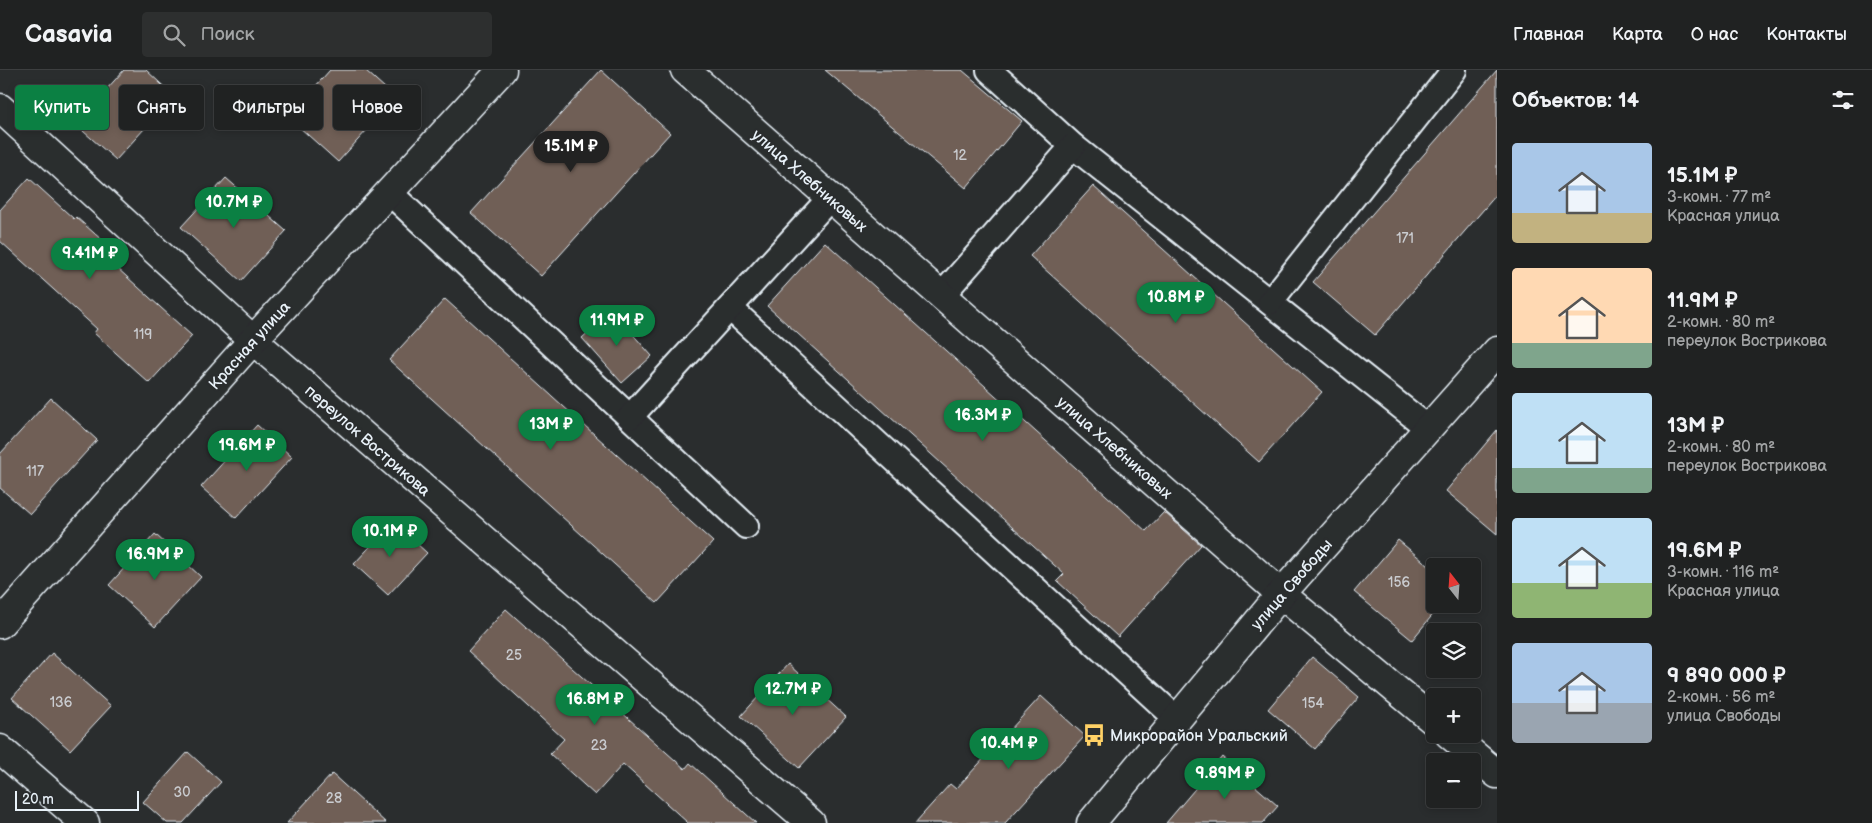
<!DOCTYPE html>
<html lang="ru">
<meta charset="utf-8">
<style>
:root{--surface:#202222;--page:#2d2f2f;--text:#f1f3f6;--muted:#a2a4a5;--line:#3d3f40;--accent:#0b8043}
body{margin:0;font-family:"Balsamiq Sans",sans-serif;background:var(--page);color:var(--text);height:100vh;display:flex;flex-direction:column;font-size:19px;white-space:nowrap}
*{box-sizing:border-box;margin:0}
p{font-size:16px;color:var(--muted)}
.icon{flex:none;width:28px;height:28px;fill:none;stroke:currentColor;stroke-width:2;stroke-linecap:round;stroke-linejoin:round}
.map{position:relative;flex:1;overflow:hidden}
.panel{display:flex;flex-direction:column;background:var(--surface);width:375px}
.panel>*{flex:none}
.guide{position:absolute;left:15px;top:15px;width:475px;height:45px;display:flex;gap:10px}
.needle{width:32px;rotate:343deg}
.buttons{position:absolute;left:1426px;top:488px;display:grid;gap:10px}
.buttons a{display:grid;place-items:center;width:55px;height:55px;border-radius:5px;background:var(--surface);box-shadow:0 2px 8px #0003,0 0 0 1px var(--line);font-size:25px}
.scale{position:absolute;left:15px;bottom:12px;width:124px;box-sizing:border-box;padding-left:5px;border:2px solid #e8f1f8;border-top:0;font-size:14px;line-height:18px;white-space:nowrap;color:#e8f1f8;-webkit-text-stroke:4px #2a2d2e;paint-order:stroke}
.price{position:absolute;translate:-50% -42px;padding:0 11px;border-radius:18px;background:var(--accent);color:#fff;font-size:16px;line-height:32px;filter:drop-shadow(0 1px 2px #0008)}
.price::after{content:'';position:absolute;left:50%;top:30px;width:15px;height:11px;margin-left:-8px;background:inherit;clip-path:polygon(0 0,100% 0,50% 100%)}
.price.on{background:#222;color:#fff}
ul{padding:0;list-style:none}
li{display:flex;align-items:center;gap:15px;height:125px;padding:0 15px}
li span{display:grid;place-items:center;flex:none;width:140px;height:100px;border-radius:5px;color:#555}
li>.icon{margin-inline-start:auto}
span .icon{width:60px;height:60px;fill:#fffc;stroke-width:1}
li b{font-size:21px}
h2{display:flex;justify-content:space-between;align-items:center;height:60px;padding:0 15px;font-size:21px}
.tag{padding:0 18px;border-radius:5px;background:var(--surface);box-shadow:0 2px 8px #0003,0 0 0 1px var(--line);font-size:18px;line-height:45px}
.tag.on{background:var(--accent);color:#fff}
header{display:flex;align-items:center;gap:30px;box-sizing:border-box;height:70px;padding:0 25px;background:var(--surface);border-bottom:1px solid var(--line)}
header strong{font-size:24px}
nav{display:flex;gap:28px;margin-inline-start:auto;font-size:18px}
.search{width:350px;height:45px;background:var(--page);display:flex;align-items:center;gap:12px;box-sizing:border-box;padding:0 18px;border-radius:5px;color:var(--muted);font-size:19px}
main{display:flex;flex:1;min-height:0}
.map>svg:first-child{display:block}
.building{fill:#6f5e56;stroke:#e8f1f8}
.lines{fill:none;stroke-linecap:round;stroke-linejoin:round}
.service-casing{stroke:#e8f1f8;stroke-width:28}
.minor-casing{stroke:#e8f1f8;stroke-width:31}
.tertiary-casing{stroke:#e8f1f8;stroke-width:31}
.service{stroke:#2a2d2e;stroke-width:24}
.minor{stroke:#2a2d2e;stroke-width:28}
.tertiary{stroke:#2a2d2e;stroke-width:28}
.labels{text-anchor:middle;stroke-width:5;stroke-linejoin:round;paint-order:stroke}
.number-label{font-size:14px;fill:#caccd0}
.street-label{font-size:16px;fill:#e8f1f8;stroke:#2a2d2e}
.poi-label{font-size:16px;fill:#e8f1f8;stroke:#2a2d2e;text-anchor:start}
</style>
<header>
<strong>Casavia</strong>
<div class="search"><svg class="icon" aria-label="search" viewBox="0 0 24 24"><circle cx="10" cy="10" r="6"/><path d="M15 15l6 6"/></svg>Поиск</div>
<nav><a>Главная</a><a>Карта</a><a>О нас</a><a>Контакты</a></nav>
</header>
<main>
<div class="map">
<svg width="1497" height="753" viewBox="0 0 1497 753">
<rect width="100%" height="100%" fill="#2a2d2e"/>
<filter id="ink" filterUnits="userSpaceOnUse"><feTurbulence type="fractalNoise" baseFrequency=".02" numOctaves="2"/><feDisplacementMap in="SourceGraphic" scale="10" xChannelSelector="R" yChannelSelector="G"/><feConvolveMatrix kernelMatrix="1 2 1 2 8 2 1 2 1" color-interpolation-filters="sRGB"/></filter>
<g filter="url(#ink)">
<g class="building">
<polygon points="124,0 146,0 174,26 116,90 75,54"/>
<polygon points="330,0 365,0 396,28 338,92 288,47"/>
<polygon points="601,0 670,63 541,206 471,143"/>
<polygon points="825,0 962,0 1022,51 966,118"/>
<polygon points="1497,0 1497,124 1375,265 1313,212"/>
<polygon points="29,108 74,149 76,147 112,179 105,187 192,266 149,313 94,263 97,259 0,171 0,140"/>
<polygon points="226,108 286,161 241,211 181,157"/>
<polygon points="1093,116 1322,322 1259,392 1030,186"/>
<polygon points="825,172 1146,461 1164,442 1201,475 1118,567 1057,511 1064,504 767,236"/>
<polygon points="445,229 713,472 657,533 389,290"/>
<polygon points="612,241 652,286 622,313 582,268"/>
<polygon points="51,328 97,370 30,444 0,418 0,384"/>
<polygon points="257,355 292,387 236,448 201,417"/>
<polygon points="1497,360 1497,464 1446,421"/>
<polygon points="393,452 427,483 388,525 354,494"/>
<polygon points="155,464 201,507 155,557 109,515"/>
<polygon points="1398,470 1435,501 1435,542 1412,570 1354,522"/>
<polygon points="506,539 685,699 690,693 756,753 688,753 623,694 595,725 550,684 564,669 468,581"/>
<polygon points="52,583 111,636 70,680 12,628"/>
<polygon points="1312,587 1359,627 1315,679 1268,639"/>
<polygon points="788,594 846,647 799,698 741,646"/>
<polygon points="1041,626 1085,666 1005,753 915,753 950,714 956,719"/>
<polygon points="188,682 221,712 183,753 167,753 143,732"/>
<polygon points="1222,687 1278,736 1263,753 1166,753"/>
<polygon points="332,704 386,753 287,753"/>
</g>
<g class="lines">
<defs>
<g id="service">
<polyline points="989,0 1073,76 1428,358"/>
<polyline points="389,122 746,456"/>
<polyline points="942,225 1073,76"/>
<polyline points="1270,232 1454,0"/>
<polyline points="730,238 1178,650"/>
<polyline points="630,347 830,128"/>
</g>
<g id="minor">
<polyline points="685,0 1281,524 1435,652"/>
<polyline points="0,38 253,270 811,753"/>
<polyline points="1281,524 1497,281"/>
<polyline points="0,554 253,270 502,0"/>
<polyline points="1449,664 1497,704"/>
<polyline points="0,679 85,753"/>
</g>
<polyline id="tertiary" points="1091,753 1281,524"/>
</defs>
<use href="#service" class="service-casing"/>
<use href="#minor" class="minor-casing"/>
<use href="#tertiary" class="tertiary-casing"/>
<use href="#service" class="service"/>
<use href="#minor" class="minor"/>
<use href="#tertiary" class="tertiary"/>
</g>
</g>
<defs>
<symbol id="bus-bare" viewBox="-9 -9 18 18"><path d="M-5-6H5V4H4V6H2V4H-2V6H-4V4H-5ZM-3.5-4V0h7V-4ZM-3.5 1.2v1.5H-2V1.2ZM2 1.2v1.5H3.5V1.2Z" fill="#ffd166" stroke="#2a2d2e" stroke-width="2.5" paint-order="stroke"/></symbol>
</defs>
<g fill-rule="evenodd">
<use href="#bus-bare" x="1078" y="649" width="32" height="32"/>
</g>
<g class="labels">
<g class="number-label">
<text x="960" y="90">12</text>
<text x="1405" y="173">171</text>
<text x="143" y="269">119</text>
<text x="35" y="406">117</text>
<text x="1399" y="517">156</text>
<text x="514" y="590">25</text>
<text x="61" y="637">136</text>
<text x="1313" y="638">154</text>
<text x="599" y="680">23</text>
<text x="182" y="727">30</text>
<text x="334" y="733">28</text>
</g>
<g class="street-label">
<text transform="translate(810 110) rotate(41)" y="6">улица Хлебниковых</text>
<text transform="translate(249 275) rotate(-48)" y="6">Красная улица</text>
<text transform="translate(368 370) rotate(41)" y="6">переулок Вострикова</text>
<text transform="translate(1115 377) rotate(41)" y="6">улица Хлебниковых</text>
<text transform="translate(1291 514) rotate(-49)" y="6">улица Свободы</text>
</g>
<g class="poi-label">
<text x="1110" y="671">Микрорайон Уральский</text>
</g>
</g>
</svg>
<div class="buttons">
<a><svg class="needle" viewBox="-14 -14 28 28"><path d="M0-13l5 13h-10z" fill="#e53935"/><path d="M0 13l5-13h-10z" fill="#a2a4a5"/></svg></a>
<a><svg class="icon" aria-label="layers" viewBox="0 0 24 24"><path d="M12 4l9 5-9 5-9-5zM3 14l9 5 9-5"/></svg></a>
<a>+</a>
<a>−</a>
</div>
<div class="scale">20 m</div>
<b class="price on" style="left:571px;top:103px">15.1M ₽</b>
<b class="price" style="left:234px;top:159px">10.7M ₽</b>
<b class="price" style="left:90px;top:210px">9.41M ₽</b>
<b class="price" style="left:1176px;top:254px">10.8M ₽</b>
<b class="price" style="left:617px;top:277px">11.9M ₽</b>
<b class="price" style="left:983px;top:372px">16.3M ₽</b>
<b class="price" style="left:551px;top:381px">13M ₽</b>
<b class="price" style="left:247px;top:402px">19.6M ₽</b>
<b class="price" style="left:390px;top:488px">10.1M ₽</b>
<b class="price" style="left:155px;top:511px">16.9M ₽</b>
<b class="price" style="left:793px;top:646px">12.7M ₽</b>
<b class="price" style="left:595px;top:656px">16.8M ₽</b>
<b class="price" style="left:1009px;top:700px">10.4M ₽</b>
<b class="price" style="left:1225px;top:730px">9.89M ₽</b>
<div class="guide">
<a class="tag on">Купить</a>
<a class="tag">Снять</a>
<a class="tag">Фильтры</a>
<a class="tag">Новое</a>
</div>
</div>
<section class="panel">
<h2>Объектов: 14<svg class="icon" aria-label="filters" viewBox="0 0 24 24"><path d="M4 7h16M4 17h16"/><circle cx="9" cy="7" r="2"/><circle cx="15" cy="17" r="2"/></svg></h2>
<ul>
<li><span style="background:linear-gradient(#a9c7e8 70%,#c2b280 0)"><svg class="icon" aria-label="home" viewBox="0 0 24 24"><path d="M3 11l9-7 9 7M6 9v11h12V9"/></svg></span><div><b>15.1M ₽</b><p>3-комн. · 77 m²</p><p>Красная улица</p></div></li>
<li><span style="background:linear-gradient(#ffd9b3 75%,#7fa58c 0)"><svg class="icon" aria-label="home" viewBox="0 0 24 24"><path d="M3 11l9-7 9 7M6 9v11h12V9"/></svg></span><div><b>11.9M ₽</b><p>2-комн. · 80 m²</p><p>переулок Вострикова</p></div></li>
<li><span style="background:linear-gradient(#bfe0f5 75%,#7fa58c 0)"><svg class="icon" aria-label="home" viewBox="0 0 24 24"><path d="M3 11l9-7 9 7M6 9v11h12V9"/></svg></span><div><b>13M ₽</b><p>2-комн. · 80 m²</p><p>переулок Вострикова</p></div></li>
<li><span style="background:linear-gradient(#bfe0f5 65%,#8fb573 0)"><svg class="icon" aria-label="home" viewBox="0 0 24 24"><path d="M3 11l9-7 9 7M6 9v11h12V9"/></svg></span><div><b>19.6M ₽</b><p>3-комн. · 116 m²</p><p>Красная улица</p></div></li>
<li><span style="background:linear-gradient(#a9c7e8 60%,#9aa5b1 0)"><svg class="icon" aria-label="home" viewBox="0 0 24 24"><path d="M3 11l9-7 9 7M6 9v11h12V9"/></svg></span><div><b>9 890 000 ₽</b><p>2-комн. · 56 m²</p><p>улица Свободы</p></div></li>
</ul>
</section>
</main>
